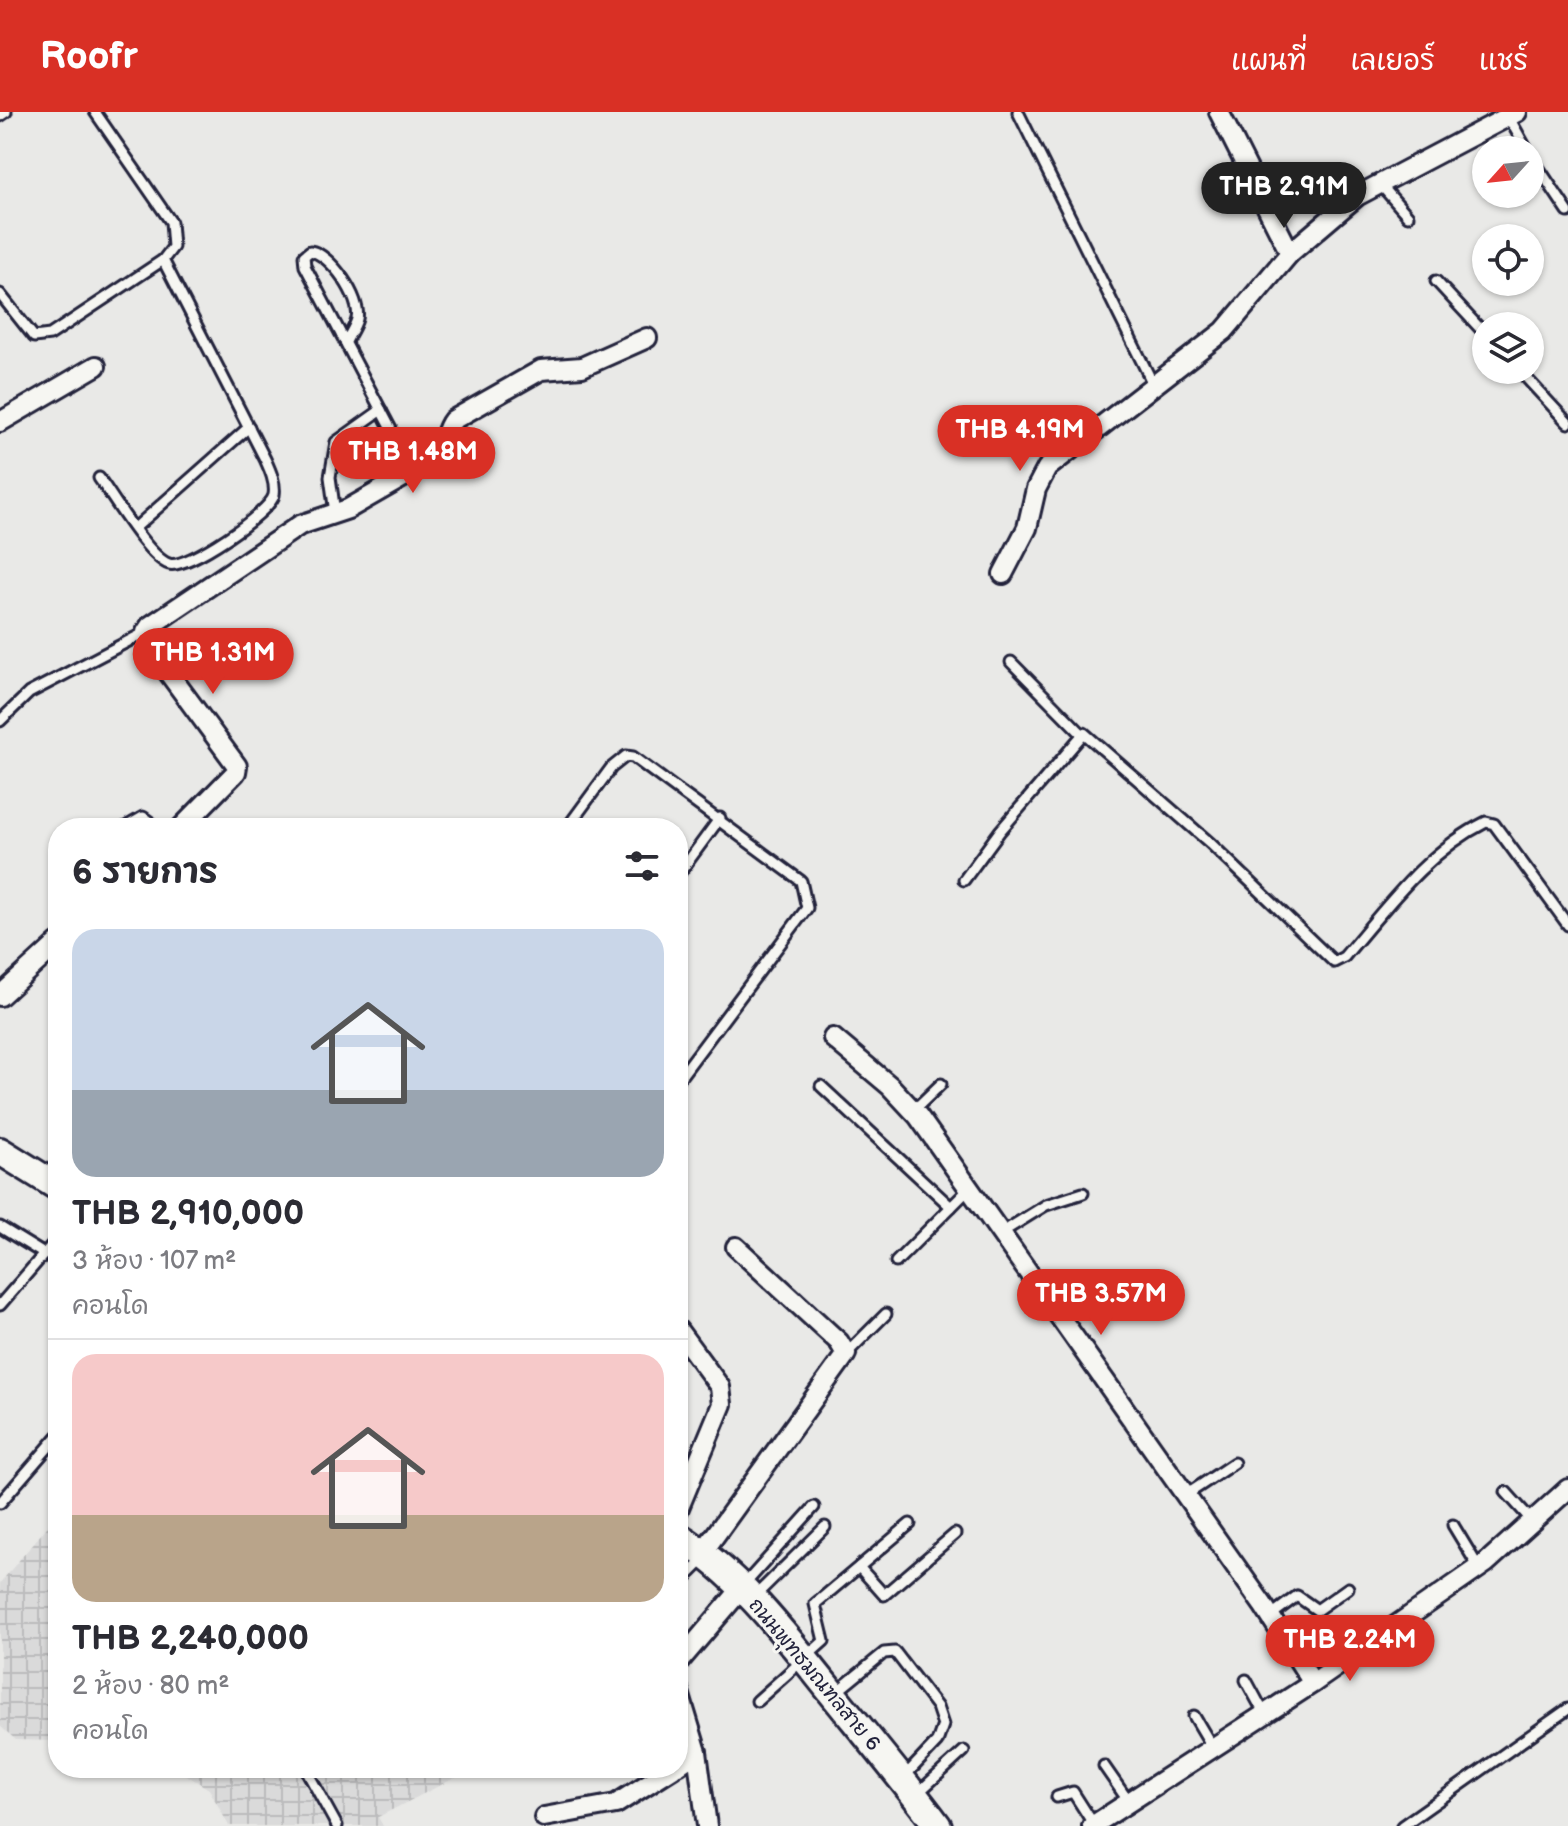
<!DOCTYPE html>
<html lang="th">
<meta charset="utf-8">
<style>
:root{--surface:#fff;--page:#f7f7f7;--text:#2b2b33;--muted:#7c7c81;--line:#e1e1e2;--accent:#d93025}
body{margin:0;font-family:"Balsamiq Sans","Playpen Sans Thai",sans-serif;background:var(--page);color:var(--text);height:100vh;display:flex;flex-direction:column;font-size:30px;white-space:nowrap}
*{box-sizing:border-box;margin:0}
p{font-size:26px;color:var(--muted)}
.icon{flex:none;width:44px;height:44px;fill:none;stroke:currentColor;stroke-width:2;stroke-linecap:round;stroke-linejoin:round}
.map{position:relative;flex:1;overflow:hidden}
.details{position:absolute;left:48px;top:706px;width:640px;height:960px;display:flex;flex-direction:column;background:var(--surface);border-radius:32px;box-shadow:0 2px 6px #0004}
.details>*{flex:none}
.needle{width:52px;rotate:243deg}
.controls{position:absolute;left:1472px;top:24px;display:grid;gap:16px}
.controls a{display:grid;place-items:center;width:72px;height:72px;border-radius:50%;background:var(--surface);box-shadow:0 2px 6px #0004;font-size:40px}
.price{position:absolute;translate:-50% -68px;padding:0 18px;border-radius:28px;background:var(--accent);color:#fff;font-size:26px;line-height:52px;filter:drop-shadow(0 2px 4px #0008)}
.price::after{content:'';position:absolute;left:50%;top:48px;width:24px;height:18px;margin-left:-12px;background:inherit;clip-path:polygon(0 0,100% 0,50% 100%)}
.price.current{background:#222;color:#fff}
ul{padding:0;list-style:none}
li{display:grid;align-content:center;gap:16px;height:424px;padding:0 24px}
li+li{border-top:2px solid var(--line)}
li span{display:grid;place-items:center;height:248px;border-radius:24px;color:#555}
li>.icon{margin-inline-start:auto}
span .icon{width:144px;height:144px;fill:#fffc;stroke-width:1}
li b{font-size:34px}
h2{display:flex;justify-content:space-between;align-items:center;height:96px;padding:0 24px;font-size:34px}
header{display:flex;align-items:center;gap:48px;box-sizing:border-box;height:112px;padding:0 40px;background:var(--accent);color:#fff}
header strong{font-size:38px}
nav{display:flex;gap:44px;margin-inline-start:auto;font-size:28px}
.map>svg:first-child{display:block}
.industrial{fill:url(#industrial-grid)}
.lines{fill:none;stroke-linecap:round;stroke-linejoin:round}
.service-casing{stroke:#22223b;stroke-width:15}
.minor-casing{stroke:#22223b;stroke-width:24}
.secondary-casing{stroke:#22223b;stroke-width:32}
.service{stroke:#f6f6f2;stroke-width:9}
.minor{stroke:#f6f6f2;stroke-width:18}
.secondary{stroke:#f6f6f2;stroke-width:26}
.labels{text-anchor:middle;stroke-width:6;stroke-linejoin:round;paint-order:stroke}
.street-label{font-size:20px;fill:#22223b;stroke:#f6f6f2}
</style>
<header>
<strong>Roofr</strong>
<nav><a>แผนที่</a><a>เลเยอร์</a><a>แชร์</a></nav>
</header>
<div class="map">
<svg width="1568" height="1714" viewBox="0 0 1568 1714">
<defs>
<pattern id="industrial-grid" width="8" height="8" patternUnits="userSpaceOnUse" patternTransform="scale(2)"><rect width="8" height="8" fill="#dadada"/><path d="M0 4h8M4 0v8" fill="none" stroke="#bbbbbc"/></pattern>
</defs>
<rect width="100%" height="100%" fill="#e9e9e7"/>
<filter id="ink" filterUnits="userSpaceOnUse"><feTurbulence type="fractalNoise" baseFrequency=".0125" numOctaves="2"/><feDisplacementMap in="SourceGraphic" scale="16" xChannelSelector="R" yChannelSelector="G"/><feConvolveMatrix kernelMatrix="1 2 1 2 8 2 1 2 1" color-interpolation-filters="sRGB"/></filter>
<g filter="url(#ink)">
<g class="industrial">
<polygon points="58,1402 58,1629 16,1628 0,1614 0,1471"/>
<polygon points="175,1656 474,1656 378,1705 383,1714 229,1714 209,1677"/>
</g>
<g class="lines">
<defs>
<g id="service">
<polyline points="1018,0 1154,274"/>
<polyline points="0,4 6,0"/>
<polyline points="1508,4 1527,38"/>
<polyline points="1530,43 1568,100"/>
<polyline points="1380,72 1408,104"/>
<polyline points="1436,169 1486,223"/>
<polyline points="0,182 34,225 50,223 163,148 173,135 171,110 95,0"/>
<path d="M346,230C349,223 355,215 357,207C362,187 330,141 310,139L304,144L305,154L413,359"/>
<polyline points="1519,258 1568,311"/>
<path d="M99,366C113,385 149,446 169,452C186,458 270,401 274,383C276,371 270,358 265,347L163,148"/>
<polyline points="335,401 330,365 336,330 381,298"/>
<polyline points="135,416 249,315"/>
<polyline points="1011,550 1082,622"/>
<polyline points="0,609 29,581 146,520"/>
<polyline points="124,716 143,705 158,716"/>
<polyline points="567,716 611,656 626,644 633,645 801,769 807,796 678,968"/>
<polyline points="678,763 720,706"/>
<path d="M964,768L1000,719L1084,621L1210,731L1334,850L1344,845C1387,795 1426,740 1486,710L1494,712L1568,813"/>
<polyline points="821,974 951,1095 969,1077"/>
<polyline points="913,999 941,972"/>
<polyline points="0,1115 44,1142"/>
<polyline points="1001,1121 1046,1093 1083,1081"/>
<polyline points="896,1150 951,1095"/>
<polyline points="0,1193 58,1126"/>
<polyline points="846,1242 886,1202"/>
<polyline points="1506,1380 1534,1411"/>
<polyline points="1186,1383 1234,1351"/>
<polyline points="0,1391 58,1324"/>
<polyline points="1453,1413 1479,1456"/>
<polyline points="859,1455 884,1483 955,1422"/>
<polyline points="678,1473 704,1447"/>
<polyline points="744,1473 814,1395"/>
<polyline points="754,1485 825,1415"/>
<polyline points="1270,1504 1297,1484 1317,1498 1348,1476"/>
<polyline points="1246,1568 1265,1603"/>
<polyline points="834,1582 884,1541 895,1540 937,1595 943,1613 937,1630 903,1666"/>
<polyline points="757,1589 824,1529 815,1492 910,1412"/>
<polyline points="1194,1604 1213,1636"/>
<polyline points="1104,1654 1129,1690"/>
<polyline points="305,1656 337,1714"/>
<polyline points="918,1681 964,1639"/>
<polyline points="1057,1685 1073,1680 1094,1713"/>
<polyline points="1402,1714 1568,1597"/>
</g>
<g id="minor">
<polyline points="1219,0 1290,141"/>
<polyline points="0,310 96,254"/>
<polyline points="1003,462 1027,416 1036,377 1047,356 1224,219 1290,141 1357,84 1517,0"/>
<path d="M181,716L236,660L237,654L148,533L146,520L150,514L300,413L348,397L435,347C446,335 443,320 453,308L541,258L582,255L647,226"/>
<polyline points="0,884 58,831"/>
<polyline points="833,926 890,974 918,1004 1263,1493 1313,1571"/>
<polyline points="678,1218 720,1275 722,1292 678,1398"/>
<polyline points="703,1440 846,1242 839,1230 736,1135"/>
<polyline points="678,1551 742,1476"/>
<polyline points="678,1577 697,1640 678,1653"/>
<polyline points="697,1640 707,1714"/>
<polyline points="544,1705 616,1692 673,1656"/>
<polyline points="1092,1714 1313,1571 1486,1451 1568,1377"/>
</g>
<g id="secondary">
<polyline points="0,1039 58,1075"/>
<path d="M678,1424C741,1463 789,1528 835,1585C870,1628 905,1670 938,1714"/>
</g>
</defs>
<use href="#service" class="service-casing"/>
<use href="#minor" class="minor-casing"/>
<use href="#secondary" class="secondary-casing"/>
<use href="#service" class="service"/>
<use href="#minor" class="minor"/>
<use href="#secondary" class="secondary"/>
</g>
</g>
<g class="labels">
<g class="street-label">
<text transform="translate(815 1562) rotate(50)" y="7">ถนนพุทธมณฑลสาย 6</text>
</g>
</g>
</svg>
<div class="controls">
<a><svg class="needle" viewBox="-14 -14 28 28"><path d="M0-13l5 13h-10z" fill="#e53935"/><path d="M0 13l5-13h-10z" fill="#7c7c81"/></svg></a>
<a><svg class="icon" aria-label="locate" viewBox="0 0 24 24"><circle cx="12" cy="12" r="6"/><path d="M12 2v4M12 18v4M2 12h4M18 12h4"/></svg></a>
<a><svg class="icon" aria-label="layers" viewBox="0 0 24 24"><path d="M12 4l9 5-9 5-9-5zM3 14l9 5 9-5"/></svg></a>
</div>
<b class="price current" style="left:1284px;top:118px">THB 2.91M</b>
<b class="price" style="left:1020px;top:361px">THB 4.19M</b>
<b class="price" style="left:413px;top:383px">THB 1.48M</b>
<b class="price" style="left:213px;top:584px">THB 1.31M</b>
<b class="price" style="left:1101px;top:1225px">THB 3.57M</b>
<b class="price" style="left:1350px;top:1571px">THB 2.24M</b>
<section class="details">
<h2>6 รายการ<svg class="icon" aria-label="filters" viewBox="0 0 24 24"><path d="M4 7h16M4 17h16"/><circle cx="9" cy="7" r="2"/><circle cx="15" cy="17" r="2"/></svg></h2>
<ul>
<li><span style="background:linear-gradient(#c9d6e8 65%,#9aa5b1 0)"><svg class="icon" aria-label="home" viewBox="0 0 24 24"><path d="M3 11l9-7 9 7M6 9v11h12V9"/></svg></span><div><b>THB 2,910,000</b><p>3 ห้อง · 107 m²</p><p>คอนโด</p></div></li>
<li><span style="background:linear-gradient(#f6c9c9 65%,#b9a48a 0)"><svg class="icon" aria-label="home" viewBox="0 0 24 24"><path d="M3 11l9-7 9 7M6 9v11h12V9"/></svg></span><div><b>THB 2,240,000</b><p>2 ห้อง · 80 m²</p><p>คอนโด</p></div></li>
</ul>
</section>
</div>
